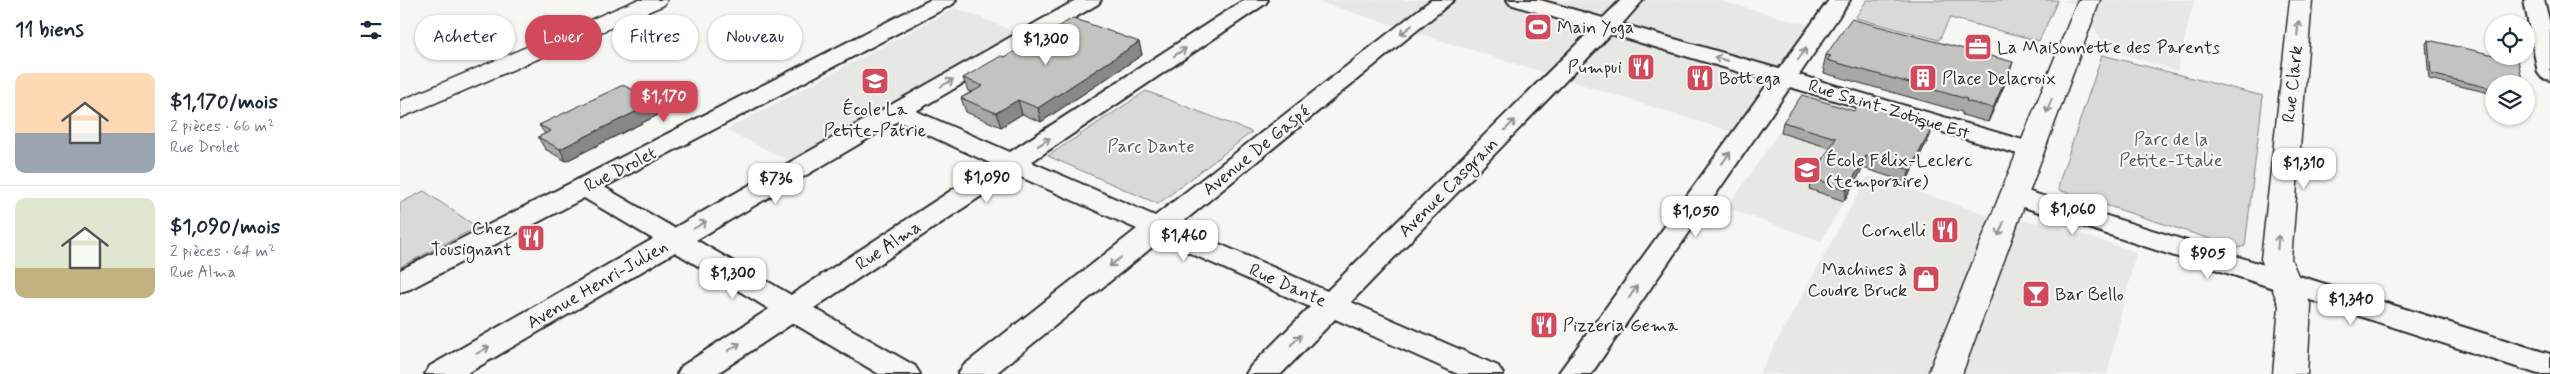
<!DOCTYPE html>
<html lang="fr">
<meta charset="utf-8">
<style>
:root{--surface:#fff;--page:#f6f6f7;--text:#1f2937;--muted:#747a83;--line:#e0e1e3;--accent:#d1495b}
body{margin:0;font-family:Mynerve,sans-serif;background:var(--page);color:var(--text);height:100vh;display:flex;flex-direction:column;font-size:19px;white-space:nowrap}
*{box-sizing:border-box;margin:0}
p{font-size:16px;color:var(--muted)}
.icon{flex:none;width:28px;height:28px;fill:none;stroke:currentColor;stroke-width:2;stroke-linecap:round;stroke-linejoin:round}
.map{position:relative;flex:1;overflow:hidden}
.details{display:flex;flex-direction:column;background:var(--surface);width:400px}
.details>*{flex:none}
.banner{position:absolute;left:15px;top:15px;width:475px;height:45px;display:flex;gap:10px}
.controls{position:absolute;left:2085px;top:15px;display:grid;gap:10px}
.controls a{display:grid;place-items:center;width:50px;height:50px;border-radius:50%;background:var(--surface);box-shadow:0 1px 4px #0004;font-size:25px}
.price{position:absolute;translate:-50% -42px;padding:0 11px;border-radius:10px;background:#fff;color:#222;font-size:16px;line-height:32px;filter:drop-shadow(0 1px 2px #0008)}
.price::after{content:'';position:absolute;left:50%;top:30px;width:15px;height:11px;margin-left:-8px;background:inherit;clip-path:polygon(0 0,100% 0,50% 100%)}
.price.selected{background:var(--accent);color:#fff}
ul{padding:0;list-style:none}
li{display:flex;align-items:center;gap:15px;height:125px;padding:0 15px}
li+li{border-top:1px solid var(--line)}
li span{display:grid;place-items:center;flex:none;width:140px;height:100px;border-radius:10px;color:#555}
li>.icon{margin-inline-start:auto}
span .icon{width:60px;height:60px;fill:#fffc;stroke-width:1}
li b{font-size:21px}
h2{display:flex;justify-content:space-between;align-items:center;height:60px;padding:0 15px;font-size:21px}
.chip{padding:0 18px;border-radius:22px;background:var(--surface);box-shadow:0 1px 4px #0004;font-size:18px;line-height:45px}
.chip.selected{background:var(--accent);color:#fff}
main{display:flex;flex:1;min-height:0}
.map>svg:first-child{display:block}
.built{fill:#e7e7e3}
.green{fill:#d9d9d5;stroke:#828280}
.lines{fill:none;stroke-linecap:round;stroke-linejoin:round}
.minor-casing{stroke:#2b2b2b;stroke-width:4}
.major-casing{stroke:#2b2b2b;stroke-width:3}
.minor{fill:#f6f6f2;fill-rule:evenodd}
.major{fill:#f6f6f2;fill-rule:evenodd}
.wall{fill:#a8a8a5;stroke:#2b2b2b}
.shaded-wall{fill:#888886;stroke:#2b2b2b}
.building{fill:#c3c3c0;stroke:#2b2b2b}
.oneway{stroke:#90908e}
.labels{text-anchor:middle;stroke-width:4.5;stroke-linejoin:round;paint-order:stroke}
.poi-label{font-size:18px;fill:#2b2b2b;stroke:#f6f6f2;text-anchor:start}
.street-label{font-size:18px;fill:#2b2b2b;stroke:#f6f6f2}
.park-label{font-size:18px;fill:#565656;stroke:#f6f6f2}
</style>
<main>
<section class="details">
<h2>11 biens<svg class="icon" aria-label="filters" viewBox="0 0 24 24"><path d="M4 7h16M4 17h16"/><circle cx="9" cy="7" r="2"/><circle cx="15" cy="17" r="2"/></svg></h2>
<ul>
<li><span style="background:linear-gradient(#ffd9b3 60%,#9aa5b1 0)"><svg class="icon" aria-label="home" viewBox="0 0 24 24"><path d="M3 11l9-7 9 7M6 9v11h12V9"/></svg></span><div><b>$1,170/mois</b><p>2 pièces · 66 m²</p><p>Rue Drolet</p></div></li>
<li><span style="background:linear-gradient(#dfe7d0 70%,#c2b280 0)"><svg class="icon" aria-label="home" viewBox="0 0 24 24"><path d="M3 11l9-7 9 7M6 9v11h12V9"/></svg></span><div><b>$1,090/mois</b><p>2 pièces · 64 m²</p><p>Rue Alma</p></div></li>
</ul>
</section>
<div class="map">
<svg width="2150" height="374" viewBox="0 0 2150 374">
<rect width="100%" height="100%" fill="#f6f6f2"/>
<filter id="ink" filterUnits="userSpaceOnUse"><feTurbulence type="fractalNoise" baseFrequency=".02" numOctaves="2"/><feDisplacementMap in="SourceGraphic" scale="10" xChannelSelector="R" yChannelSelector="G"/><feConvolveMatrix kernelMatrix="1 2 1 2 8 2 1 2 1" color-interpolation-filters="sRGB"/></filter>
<g filter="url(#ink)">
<g class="built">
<polygon points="913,0 1317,0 1420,28 1342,135"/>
<polygon points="1663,0 1794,0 1777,71 1704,48 1686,8"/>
<polygon points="555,8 617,32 390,161 326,130"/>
<polygon points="1403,98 1530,136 1506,182 1463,168 1421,241 1327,208"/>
<polygon points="1468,176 1604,220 1645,223 1736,252 1707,374 1359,374"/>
</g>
<g class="green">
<polygon points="1467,0 1658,0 1639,41 1550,18 1539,40 1455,18"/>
<polygon points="1702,55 1863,96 1845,246 1838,248 1659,190 1659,182"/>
<polygon points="746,91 852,132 758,204 648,156"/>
<polygon points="24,191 77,227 0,267 0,203"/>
</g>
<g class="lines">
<defs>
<g id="minor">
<path d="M530,0H556L553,4L204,187L274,228L676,0H701L698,4L516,111L610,152L844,0H868L865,4L631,162L755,216L1031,0H1054L778,226L927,291L1192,29L1110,4L1107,0H1140L1203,18L1221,0H1243L1222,24L1379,69L1429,0H1450L1399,75L1640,145L1644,150L1640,155L1631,158L1390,87L1191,374H1158L1370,81L1211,34L951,302L1098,366L1103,374H1058L935,319L881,374H846L851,366L910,307L761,240L595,374H558L563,366L737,229L614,174L414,308L515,366L520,374H479L393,323L316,374H277L282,366L369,309L275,252L66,374H25L30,366L253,239L184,198L10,289L0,292V270ZM498,121L592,164L391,295L296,240Z"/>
<polygon points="2124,0 2144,0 2150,24 2150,80 2142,78 2138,73"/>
<polygon points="1614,187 2150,354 2150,374 2138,374 1605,201 1601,195 1605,189"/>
</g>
<g id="major">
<polygon points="237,0 267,0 264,5 0,118 0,101"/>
<polygon points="1678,0 1700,0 1562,374 1528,374"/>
<polygon points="1890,0 1912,0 1891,259 1911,306 1907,374 1873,374 1879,306 1861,259"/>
</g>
</defs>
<use href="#minor" class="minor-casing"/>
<use href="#major" class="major-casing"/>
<use href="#minor" class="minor"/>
<use href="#major" class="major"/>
</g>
<g class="wall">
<polygon points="2028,40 2094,84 2094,94 2029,79 2026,44"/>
<polygon points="739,42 742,55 641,122 622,114 601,127 566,112 561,98 571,92 568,91 563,78 605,57"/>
<polygon points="1426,55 1609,75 1588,122 1562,115 1562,112 1424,73 1425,69 1423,68"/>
<polygon points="235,91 274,107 166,161 145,149 138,137 145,134 139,125"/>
<polygon points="1383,122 1530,136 1506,182 1463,168 1444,201 1409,189 1412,178 1430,148 1381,133"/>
</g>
<g class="shaded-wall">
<polygon points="739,42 742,55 641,122 638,108"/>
<polygon points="1613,62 1609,75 1588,122 1593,108"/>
<polygon points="268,96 274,107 166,161 160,149"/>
<polygon points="618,100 622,114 601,127 596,113"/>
<polygon points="1534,124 1530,136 1506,182 1510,170"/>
<polygon points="1466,156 1463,168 1444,201 1447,189"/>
</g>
<g class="building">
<polygon points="673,18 739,42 638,108 618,100 596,113 561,98 583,86 563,78 601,56 605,57"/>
<polygon points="1451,19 1613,62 1593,108 1566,101 1567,99 1427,60 1431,56 1426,55"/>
<polygon points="2028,40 2094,55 2094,56 2100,56 2118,60 2123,84 2094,84 2094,89 2031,74"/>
<polygon points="223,85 235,91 247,85 268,96 160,149 138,137 151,131 139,125"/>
<polygon points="1402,95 1454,111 1459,102 1534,124 1510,170 1466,156 1447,189 1412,178 1436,138 1383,122"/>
</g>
<defs><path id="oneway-shaft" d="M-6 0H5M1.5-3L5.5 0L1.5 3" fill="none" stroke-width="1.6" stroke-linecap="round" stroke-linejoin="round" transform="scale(1.25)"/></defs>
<g class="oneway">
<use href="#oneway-shaft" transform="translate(1898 28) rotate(-84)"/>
<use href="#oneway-shaft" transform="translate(1006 30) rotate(142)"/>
<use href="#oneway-shaft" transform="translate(780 52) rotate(-33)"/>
<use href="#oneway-shaft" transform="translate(1402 54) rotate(-55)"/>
<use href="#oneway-shaft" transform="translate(1321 59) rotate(-164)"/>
<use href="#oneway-shaft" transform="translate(547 83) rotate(-30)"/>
<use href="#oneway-shaft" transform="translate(1649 106) rotate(111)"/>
<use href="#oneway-shaft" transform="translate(1110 125) rotate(-45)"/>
<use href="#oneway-shaft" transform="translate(644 142) rotate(-33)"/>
<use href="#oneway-shaft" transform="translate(1326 158) rotate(-54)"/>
<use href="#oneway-shaft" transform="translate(300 225) rotate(-30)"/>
<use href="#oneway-shaft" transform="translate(1601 229) rotate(111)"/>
<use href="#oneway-shaft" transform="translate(1878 242) rotate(-85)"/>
<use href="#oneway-shaft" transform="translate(715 262) rotate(142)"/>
<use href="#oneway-shaft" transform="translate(1233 292) rotate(-56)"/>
<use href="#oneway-shaft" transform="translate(896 340) rotate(-45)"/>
<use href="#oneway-shaft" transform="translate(334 347) rotate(-33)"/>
<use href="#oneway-shaft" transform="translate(83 350) rotate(-30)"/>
</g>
</g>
<defs>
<symbol id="stadium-square" viewBox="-11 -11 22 22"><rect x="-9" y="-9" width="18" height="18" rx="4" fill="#d1495b" stroke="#f6f6f2"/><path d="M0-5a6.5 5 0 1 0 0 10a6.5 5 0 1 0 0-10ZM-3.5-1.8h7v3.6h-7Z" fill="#fff"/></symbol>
<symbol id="office-square" viewBox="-11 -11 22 22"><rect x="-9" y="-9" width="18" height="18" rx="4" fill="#d1495b" stroke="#f6f6f2"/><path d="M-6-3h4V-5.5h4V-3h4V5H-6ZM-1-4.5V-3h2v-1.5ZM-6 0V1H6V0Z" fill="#fff"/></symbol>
<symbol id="restaurant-square" viewBox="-11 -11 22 22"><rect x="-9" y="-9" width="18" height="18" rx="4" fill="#d1495b" stroke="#f6f6f2"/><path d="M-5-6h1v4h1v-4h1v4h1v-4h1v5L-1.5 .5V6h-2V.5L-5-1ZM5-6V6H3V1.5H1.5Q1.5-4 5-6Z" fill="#fff"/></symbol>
<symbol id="building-square" viewBox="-11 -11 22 22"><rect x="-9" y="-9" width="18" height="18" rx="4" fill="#d1495b" stroke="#f6f6f2"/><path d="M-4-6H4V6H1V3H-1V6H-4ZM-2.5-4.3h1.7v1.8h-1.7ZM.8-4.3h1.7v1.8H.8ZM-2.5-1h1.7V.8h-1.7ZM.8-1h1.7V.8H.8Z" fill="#fff"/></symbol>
<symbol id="school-square" viewBox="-11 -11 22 22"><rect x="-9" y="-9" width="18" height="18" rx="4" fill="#d1495b" stroke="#f6f6f2"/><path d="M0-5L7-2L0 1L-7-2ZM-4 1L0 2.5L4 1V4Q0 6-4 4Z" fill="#fff"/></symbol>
<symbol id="shop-square" viewBox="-11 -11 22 22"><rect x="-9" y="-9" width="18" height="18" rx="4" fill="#d1495b" stroke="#f6f6f2"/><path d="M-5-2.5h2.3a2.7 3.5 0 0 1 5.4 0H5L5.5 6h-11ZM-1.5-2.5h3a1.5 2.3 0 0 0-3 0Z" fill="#fff"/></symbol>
<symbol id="bar-square" viewBox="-11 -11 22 22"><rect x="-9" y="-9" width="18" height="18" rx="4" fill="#d1495b" stroke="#f6f6f2"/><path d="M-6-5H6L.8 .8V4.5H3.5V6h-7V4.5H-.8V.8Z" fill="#fff"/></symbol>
</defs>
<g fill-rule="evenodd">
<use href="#stadium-square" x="1122" y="11" width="32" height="32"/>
<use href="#office-square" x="1562" y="31" width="32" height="32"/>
<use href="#restaurant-square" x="1225" y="51" width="32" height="32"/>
<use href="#restaurant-square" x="1284" y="62" width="32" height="32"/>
<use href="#building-square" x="1507" y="62" width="32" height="32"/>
<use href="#school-square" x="459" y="65" width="32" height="32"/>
<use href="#school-square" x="1391" y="154" width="32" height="32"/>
<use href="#restaurant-square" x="1529" y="214" width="32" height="32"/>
<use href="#restaurant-square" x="115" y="222" width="32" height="32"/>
<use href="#shop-square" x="1510" y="263" width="32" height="32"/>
<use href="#bar-square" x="1620" y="278" width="32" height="32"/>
<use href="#restaurant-square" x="1128" y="309" width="32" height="32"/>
</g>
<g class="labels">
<g class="poi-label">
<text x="1157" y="33">Main Yoga</text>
<text x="1597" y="53">La Maisonnette des Parents</text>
<text x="1222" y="73" text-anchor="end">Pumpui</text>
<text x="1319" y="84">Bottega</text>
<text x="1542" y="84">Place Delacroix</text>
<text x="475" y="115" text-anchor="middle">École La<tspan x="475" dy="21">Petite-Patrie</tspan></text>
<text x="1426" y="166">École Félix-Leclerc<tspan x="1426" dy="21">(temporaire)</tspan></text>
<text x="112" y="234" text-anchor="end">Chez<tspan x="112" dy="21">Tousignant</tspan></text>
<text x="1526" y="236" text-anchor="end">Cornelli</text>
<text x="1507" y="275" text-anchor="end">Machines à<tspan x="1507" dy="21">Coudre Bruck</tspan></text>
<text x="1655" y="300">Bar Bello</text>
<text x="1163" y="331">Pizzeria Gema</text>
</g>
<g class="street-label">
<text transform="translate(1892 84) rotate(-84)" y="6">Rue Clark</text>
<text transform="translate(1489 109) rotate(17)" y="6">Rue Saint-Zotique Est</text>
<text transform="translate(856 150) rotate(-39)" y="6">Avenue De Gaspé</text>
<text transform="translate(220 169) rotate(-27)" y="6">Rue Drolet</text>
<text transform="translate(1048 187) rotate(-45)" y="6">Avenue Casgrain</text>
<text transform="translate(488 245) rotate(-34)" y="6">Rue Alma</text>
<text transform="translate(197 284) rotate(-30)" y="6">Avenue Henri-Julien</text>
<text transform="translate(888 285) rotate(24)" y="6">Rue Dante</text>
</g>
<g class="park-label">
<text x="1771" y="145">Parc de la<tspan x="1771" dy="21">Petite-Italie</tspan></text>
<text x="751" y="152">Parc Dante</text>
</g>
</g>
</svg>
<div class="controls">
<a><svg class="icon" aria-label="locate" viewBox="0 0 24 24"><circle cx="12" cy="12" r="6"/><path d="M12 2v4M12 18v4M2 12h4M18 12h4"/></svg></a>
<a><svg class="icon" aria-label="layers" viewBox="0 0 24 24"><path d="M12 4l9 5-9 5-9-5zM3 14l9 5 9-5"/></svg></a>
</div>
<b class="price" style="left:646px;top:66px">$1,300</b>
<b class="price selected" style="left:264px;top:123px">$1,170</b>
<b class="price" style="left:1904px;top:190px">$1,310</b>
<b class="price" style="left:587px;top:204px">$1,090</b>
<b class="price" style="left:376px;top:205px">$736</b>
<b class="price" style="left:1673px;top:236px">$1,060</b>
<b class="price" style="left:1296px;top:238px">$1,050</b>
<b class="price" style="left:784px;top:262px">$1,460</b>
<b class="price" style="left:1808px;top:280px">$905</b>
<b class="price" style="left:333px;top:300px">$1,300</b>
<b class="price" style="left:1951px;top:326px">$1,340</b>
<div class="banner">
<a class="chip">Acheter</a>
<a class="chip selected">Louer</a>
<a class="chip">Filtres</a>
<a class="chip">Nouveau</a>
</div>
</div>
</main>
